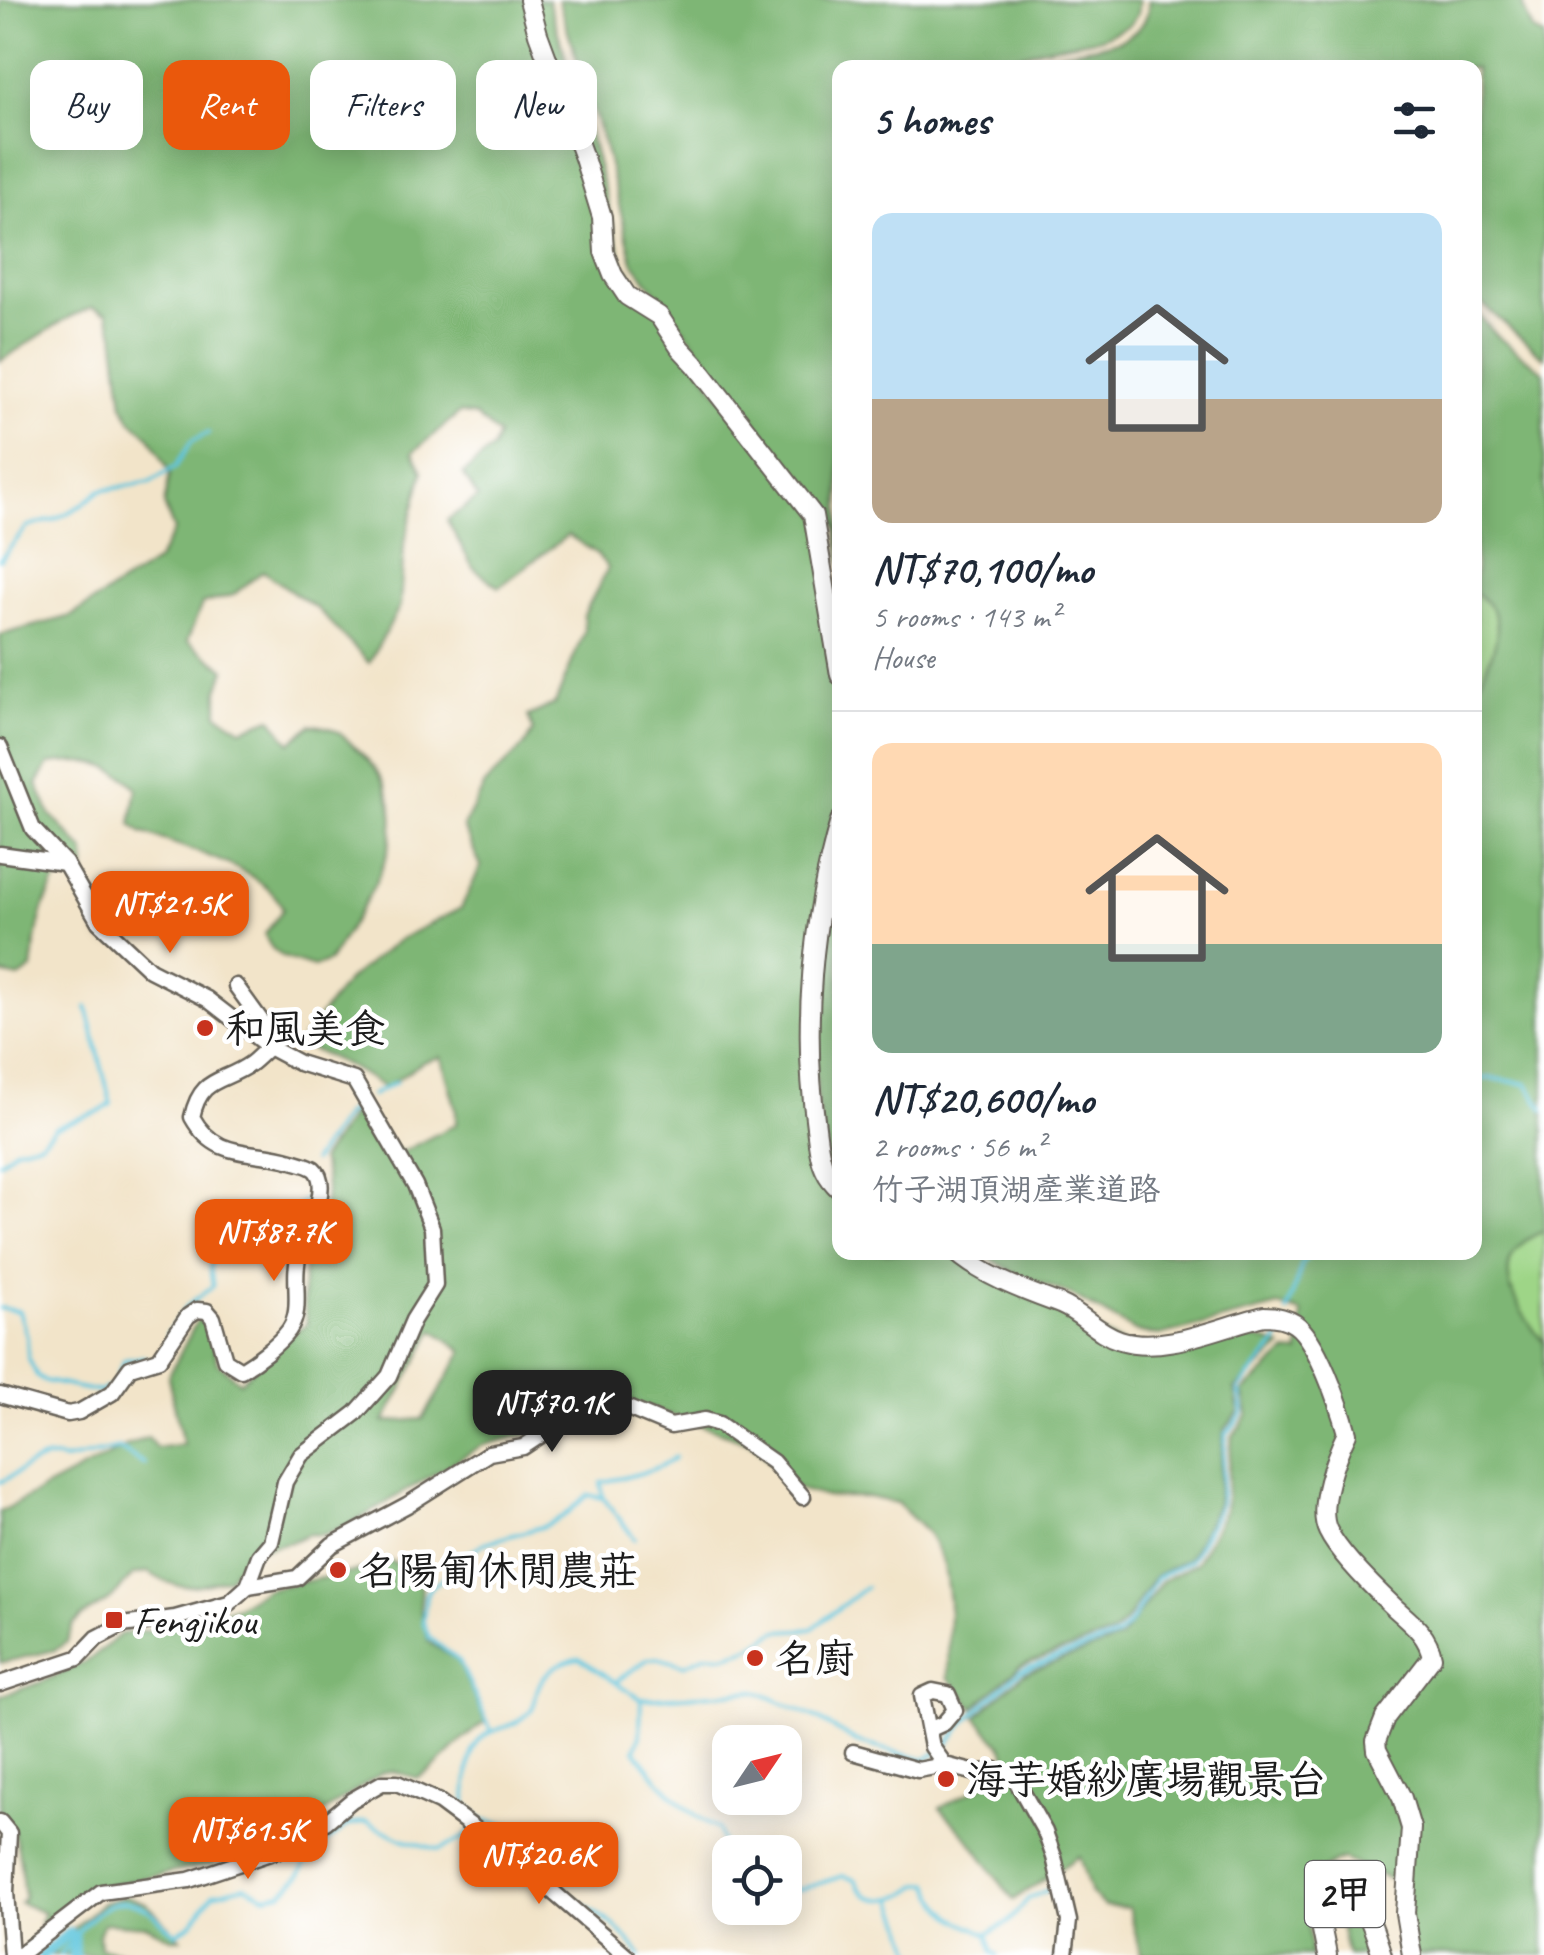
<!DOCTYPE html>
<meta charset="utf-8">
<style>
:root{--surface:#fff;--page:#f2f2f3;--text:#1f2937;--muted:#747a83;--line:#e0e1e3;--accent:#ea580c}
body{margin:0;font-family:Caveat,"LXGW WenKai TC",sans-serif;background:var(--page);color:var(--text);height:100vh;display:flex;flex-direction:column;font-size:38px;white-space:nowrap}
*{box-sizing:border-box;margin:0}
p{font-size:32px;color:var(--muted)}
.icon{flex:none;width:55px;height:55px;fill:none;stroke:currentColor;stroke-width:2;stroke-linecap:round;stroke-linejoin:round}
.map{position:relative;flex:1;overflow:hidden}
.drawer{position:absolute;left:832px;top:60px;width:650px;height:1200px;display:flex;flex-direction:column;background:var(--surface);border-radius:20px;box-shadow:0 5px 25px #0003}
.drawer>*{flex:none}
.hud{position:absolute;left:30px;top:60px;width:652px;height:90px;display:flex;gap:20px}
.needle{width:65px;rotate:55deg}
.controls{position:absolute;left:712px;top:1725px;display:grid;gap:20px}
.controls a{display:grid;place-items:center;width:90px;height:90px;border-radius:20px;background:var(--surface);box-shadow:0 5px 25px #0003;font-size:50px}
.price{position:absolute;translate:-50% -85px;padding:0 22px;border-radius:20px;background:var(--accent);color:#fff;font-size:32px;line-height:65px;filter:drop-shadow(0 2px 5px #0008)}
.price::after{content:'';position:absolute;left:50%;top:60px;width:30px;height:22px;margin-left:-15px;background:inherit;clip-path:polygon(0 0,100% 0,50% 100%)}
.price.active{background:#222;color:#fff}
ul{padding:0;list-style:none}
li{display:grid;align-content:center;gap:20px;height:530px;padding:0 40px}
li+li{border-top:2px solid var(--line)}
li span{display:grid;place-items:center;height:310px;border-radius:20px;color:#555}
li>.icon{margin-inline-start:auto}
span .icon{width:180px;height:180px;fill:#fffc;stroke-width:1}
li b{font-size:42px}
h2{display:flex;justify-content:space-between;align-items:center;height:120px;padding:0 40px;font-size:42px}
.tag{padding:0 35px;border-radius:20px;background:var(--surface);box-shadow:0 5px 25px #0003;font-size:35px;line-height:90px}
.tag.active{background:var(--accent);color:#fff}
.map>svg:first-child{display:block}
.green{fill:#9ed587;stroke:#5d7852;stroke-width:2.5}
.forest{fill:#7eb674;stroke:#4d6948;stroke-width:2.5;fill-rule:evenodd}
.lines{fill:none;stroke-linecap:round;stroke-linejoin:round}
.stream{stroke:#60c6dd;stroke-width:4}
.canal{stroke:#60c6dd;stroke-width:11}
.minor-casing{stroke:#676259;stroke-width:19}
.major-casing{stroke:#676259;stroke-width:22}
.minor{stroke:#fff;stroke-width:14}
.major{stroke:#fff;stroke-width:18}
.poi-dot{fill:#c8321e;stroke:#fff;stroke-width:4}
.labels{text-anchor:middle;stroke-width:9;stroke-linejoin:round;paint-order:stroke}
.shield{fill:#fff;stroke:#606060;stroke-width:2.5}
.shield-label{font-size:38px;font-weight:bold;fill:#1c1c1c}
.poi-label{font-size:40px;fill:#1c1c1c;stroke:#fff;text-anchor:start}
</style>
<div class="map">
<svg width="1544" height="1955" viewBox="0 0 1544 1955">
<rect width="100%" height="100%" fill="#fff"/>
<filter id="ink" filterUnits="userSpaceOnUse"><feTurbulence type="fractalNoise" baseFrequency=".01" numOctaves="2"/><feDisplacementMap in="SourceGraphic" scale="20" xChannelSelector="R" yChannelSelector="G"/><feConvolveMatrix kernelMatrix="1 2 1 2 8 2 1 2 1" color-interpolation-filters="sRGB"/></filter>
<filter id="wash" filterUnits="userSpaceOnUse"><feTurbulence type="fractalNoise" baseFrequency=".0048" numOctaves="4" result="noise"/><feDisplacementMap in="SourceGraphic" scale="40" xChannelSelector="R" yChannelSelector="G"/><feGaussianBlur stdDeviation="2.25" result="paint"/><feColorMatrix in="noise" values="0 0 0 0 0 0 0 0 0 0 0 0 0 0 0 0 0 1.4 0 .05"/><feComposite in="paint" operator="in"/></filter>
<g filter="url(#wash)">
<rect width="100%" height="100%" fill="#f2e4c9"/>
<g class="green">
<path d="M1475,593C1516,619 1490,657 1475,692Z"/>
<path d="M1544,1231V1342C1514,1308 1482,1254 1544,1231Z"/>
</g>
<g class="forest">
<path d="M0,0H548L593,147L623,262L714,387L820,516L826,529L840,675V811L824,872L810,1115L840,1195V1252L953,1253L1138,1352C1149,1352 1160,1354 1170,1353C1208,1347 1246,1328 1282,1347L1235,1389L1239,1412L1224,1431L1217,1504L1189,1558L1155,1576L1127,1620L1113,1634L1020,1666L974,1708L948,1677L949,1601L944,1565L929,1534L897,1503L868,1497H826L795,1488L753,1443L607,1393L580,1398L566,1412L525,1434L481,1446L356,1521L323,1535L308,1534L291,1542L247,1551L229,1578C193,1587 181,1593 148,1572L133,1575L112,1598L81,1617L73,1625L67,1642L55,1650L0,1663V1512L126,1446L148,1437L156,1448L183,1444L168,1377L198,1319L208,1322L217,1362L240,1382L287,1337L307,1324C305,1311 302,1297 303,1284C304,1238 340,1206 320,1160L350,1117L359,1108L368,1113L384,1145L402,1152L456,1124V1109L441,1057L423,1062L385,1088L349,1066L302,1045L303,1037L348,980L398,940L461,908L481,866L463,827L486,783L524,746L533,731L528,716L555,704L584,632V615L608,568L596,553L568,535L499,587L473,568L447,520L478,498L463,474L493,448L498,435L476,416L459,413L413,452L423,472L404,545L400,606L369,663L317,609L263,571L233,595L202,604L187,641L225,669L218,690V714L242,729L272,718L290,743L311,725C340,727 341,735 362,754C431,821 367,897 329,961L314,967C293,960 271,958 265,934L283,909C266,868 180,847 141,832L131,824L137,788C111,761 85,759 49,764L37,784L50,814L85,852V877L76,872L59,875C39,911 37,929 32,969L19,978L0,974V635L71,616L157,561L174,530L164,505L170,473L151,438L131,420L123,405L114,333L107,313L92,307L66,319L0,361ZM434,1330L463,1351L423,1419L384,1422Z"/>
<polygon points="558,0 1139,0 1137,15 1130,25 1101,38 1041,49 981,67 840,68 840,564 837,526 811,487 748,414 633,262 603,141"/>
<path d="M1148,0H1523V7L1533,31L1544,36V358L1475,298V68L1009,67C1027,61 1045,56 1063,52C1092,46 1152,45 1148,0Z"/>
<path d="M1475,311L1498,337L1544,372V1231C1482,1255 1514,1307 1544,1342V1955H1407L1394,1881L1343,1859C1295,1875 1309,1914 1311,1955H1141L1129,1908L1104,1906L1091,1894L1079,1856L1013,1900L970,1840L940,1808L1013,1769L1002,1746L976,1717L1023,1674L1120,1639L1162,1581L1196,1563L1225,1510L1232,1437L1248,1415L1243,1392L1287,1352L1299,1353L1302,1313L1279,1306L1159,1336L1137,1332L1069,1294L1015,1273L981,1253L1475,1252V692C1490,657 1516,619 1475,593Z"/>
<path d="M840,852V1181L832,1173C827,1148 819,1122 817,1097C812,1014 822,934 840,852Z"/>
<path d="M385,1560L401,1565L422,1587L420,1609L429,1642L458,1661L486,1722C460,1737 446,1763 418,1778L391,1771L382,1773L283,1840L208,1865L100,1887L85,1894L45,1924L40,1923L44,1913L20,1903L24,1897C20,1865 21,1836 0,1810V1696L42,1682L89,1660L121,1634L180,1626L237,1606L266,1589L373,1568Z"/>
<polygon points="126,1896 146,1903 181,1938 171,1938 147,1926 104,1923 99,1934 100,1948 143,1955 44,1955 102,1903"/>
<polygon points="1351,1907 1368,1918 1377,1955 1347,1955 1339,1922 1341,1914"/>
</g>
<g class="lines">
<g class="stream">
<polyline points="0,560 27,527 56,519 82,505 99,491 150,482 176,466 192,441 208,433"/>
<polyline points="1475,1080 1490,1078 1527,1084 1544,1109"/>
<polyline points="372,1095 396,1082"/>
<polyline points="313,1161 345,1115 357,1105"/>
<polyline points="0,1162 16,1148 41,1142 55,1127 101,1111 111,1104 87,1007"/>
<polyline points="0,1308 19,1311 27,1336 28,1357 37,1376 45,1381 100,1392 106,1388"/>
<polyline points="1287,1312 1302,1264 1310,1252"/>
<polyline points="167,1335 188,1305 213,1286 210,1267 214,1258 240,1242 262,1240 314,1192"/>
<polyline points="118,1374 124,1360 144,1357"/>
<path d="M0,1482C22,1473 40,1451 65,1460L119,1448L144,1464"/>
<polyline points="604,1499 635,1539"/>
<polyline points="618,1680 648,1659 658,1658 684,1665 706,1655 723,1656 747,1649 778,1631 812,1629 866,1587"/>
<path d="M641,1699L640,1735L635,1750C654,1777 688,1816 718,1828L730,1867"/>
<path d="M492,1732L459,1661L429,1637L423,1622L426,1595L430,1587L444,1578L450,1565L484,1543L545,1526L564,1516L588,1495L603,1498L601,1482C622,1479 661,1470 675,1457"/>
<path d="M480,1818L466,1804C467,1783 466,1743 489,1733C503,1727 520,1724 530,1711C536,1705 535,1698 537,1690C544,1670 560,1662 579,1658L641,1699L756,1691L816,1718L857,1742L925,1760L944,1748L966,1721L1020,1671L1116,1637L1130,1623L1157,1578L1191,1560L1220,1506L1226,1435L1243,1413L1239,1389L1277,1343L1283,1326"/>
<polyline points="479,1819 512,1826 524,1837 535,1862 574,1898 615,1926 641,1955"/>
<path d="M785,1883L798,1890L843,1876L856,1880C866,1909 901,1901 920,1884L930,1883C944,1918 956,1919 987,1934L1009,1922L1028,1899L1056,1886"/>
<polyline points="894,1899 915,1955"/>
<polyline points="987,1934 993,1952 998,1955"/>
<path d="M61,1955C81,1926 112,1882 151,1912C160,1919 166,1927 176,1933L190,1925L213,1894L245,1886L266,1896L282,1893L300,1875L312,1853L347,1826L366,1822L402,1839L439,1850L465,1837L470,1831"/>
</g>
<g class="canal">
<polyline points="42,1955 69,1933"/>
<polyline points="74,1955 74,1936"/>
</g>
</g>
</g>
<g filter="url(#ink)">
<g class="lines">
<defs>
<g id="minor">
<polyline points="0,747 33,829 65,863 99,922 150,970 207,999 269,1047 299,1063 354,1080 415,1185 432,1228 435,1285 413,1320 389,1376 356,1413 301,1455 285,1482 271,1542 259,1556 248,1586 229,1603 175,1618 122,1625 97,1638 78,1658 0,1684"/>
<polyline points="0,854 65,863"/>
<polyline points="236,986 265,1026 269,1046"/>
<path d="M0,1395L68,1414L79,1412L112,1393L130,1368L159,1359L188,1316L197,1310L207,1311L213,1318L225,1360L241,1370C256,1361 278,1345 289,1330C304,1309 291,1279 299,1255C306,1235 333,1185 314,1169C309,1165 298,1163 292,1161C252,1148 217,1162 192,1117C201,1076 221,1084 250,1064C257,1059 263,1052 269,1047"/>
<polyline points="248,1586 297,1578 332,1545 407,1505 489,1453 523,1447 576,1412 589,1399 599,1396 671,1426 705,1420 719,1424 773,1462 803,1497"/>
<polyline points="931,1729 944,1723 955,1710 948,1694 933,1691 922,1696 932,1747 945,1765"/>
<polyline points="853,1752 918,1770 945,1765"/>
<polyline points="945,1765 976,1773 996,1770 1014,1777 1045,1832 1054,1857 1069,1921 1065,1955"/>
<polyline points="0,1822 9,1833 6,1892 11,1955"/>
<polyline points="19,1955 101,1892 189,1880 285,1848 327,1821 352,1800 382,1783 397,1783 439,1802 509,1854 626,1955"/>
</g>
<g id="major">
<polyline points="529,0 538,34 584,158 602,217 604,252 613,275 627,296 659,316 680,348 695,364 813,515 840,675"/>
<path d="M840,821C812,918 802,1027 816,1127C818,1142 819,1159 826,1172C829,1179 835,1185 840,1190"/>
<path d="M956,1252C985,1277 1025,1291 1060,1304C1082,1313 1097,1333 1120,1340C1164,1354 1221,1326 1264,1316C1275,1316 1286,1318 1295,1324C1317,1339 1340,1407 1347,1433C1336,1456 1316,1507 1328,1531C1339,1554 1376,1590 1395,1608C1412,1623 1428,1635 1432,1657L1385,1718L1376,1741L1377,1750L1402,1798L1411,1828L1405,1913L1412,1955"/>
<path d="M1327,1955L1319,1915C1353,1857 1373,1926 1382,1955"/>
</g>
</defs>
<use href="#minor" class="minor-casing"/>
<use href="#major" class="major-casing"/>
<use href="#minor" class="minor"/>
<use href="#major" class="major"/>
</g>
</g>
<g class="poi-dot">
<circle cx="205" cy="1028" r="10"/>
<circle cx="338" cy="1570" r="10"/>
<rect x="104" y="1610" width="20" height="20" rx="5"/>
<circle cx="755" cy="1658" r="10"/>
<circle cx="946" cy="1779" r="10"/>
</g>
<g class="labels">
<rect class="shield" x="1305" y="1861" width="80" height="66" rx="8"/>
<g class="shield-label">
<text x="1345" y="1907">2甲</text>
</g>
<g class="poi-label">
<text x="225" y="1042">和風美食</text>
<text x="358" y="1584">名陽匍休閒農莊</text>
<text x="134" y="1634">Fengjikou</text>
<text x="775" y="1672">名廚</text>
<text x="966" y="1793">海芋婚紗廣場觀景台</text>
</g>
</g>
</svg>
<div class="controls">
<a><svg class="needle" viewBox="-14 -14 28 28"><path d="M0-13l5 13h-10z" fill="#e53935"/><path d="M0 13l5-13h-10z" fill="#747a83"/></svg></a>
<a><svg class="icon" aria-label="locate" viewBox="0 0 24 24"><circle cx="12" cy="12" r="6"/><path d="M12 2v4M12 18v4M2 12h4M18 12h4"/></svg></a>
</div>
<b class="price" style="left:170px;top:956px">NT$21.5K</b>
<b class="price" style="left:274px;top:1284px">NT$87.7K</b>
<b class="price active" style="left:552px;top:1455px">NT$70.1K</b>
<b class="price" style="left:248px;top:1882px">NT$61.5K</b>
<b class="price" style="left:539px;top:1907px">NT$20.6K</b>
<div class="hud">
<a class="tag">Buy</a>
<a class="tag active">Rent</a>
<a class="tag">Filters</a>
<a class="tag">New</a>
</div>
<section class="drawer">
<h2>5 homes<svg class="icon" aria-label="filters" viewBox="0 0 24 24"><path d="M4 7h16M4 17h16"/><circle cx="9" cy="7" r="2"/><circle cx="15" cy="17" r="2"/></svg></h2>
<ul>
<li><span style="background:linear-gradient(#bfe0f5 60%,#b9a48a 0)"><svg class="icon" aria-label="home" viewBox="0 0 24 24"><path d="M3 11l9-7 9 7M6 9v11h12V9"/></svg></span><div><b>NT$70,100/mo</b><p>5 rooms · 143 m²</p><p>House</p></div></li>
<li><span style="background:linear-gradient(#ffd9b3 65%,#7fa58c 0)"><svg class="icon" aria-label="home" viewBox="0 0 24 24"><path d="M3 11l9-7 9 7M6 9v11h12V9"/></svg></span><div><b>NT$20,600/mo</b><p>2 rooms · 56 m²</p><p>竹子湖頂湖產業道路</p></div></li>
</ul>
</section>
</div>
